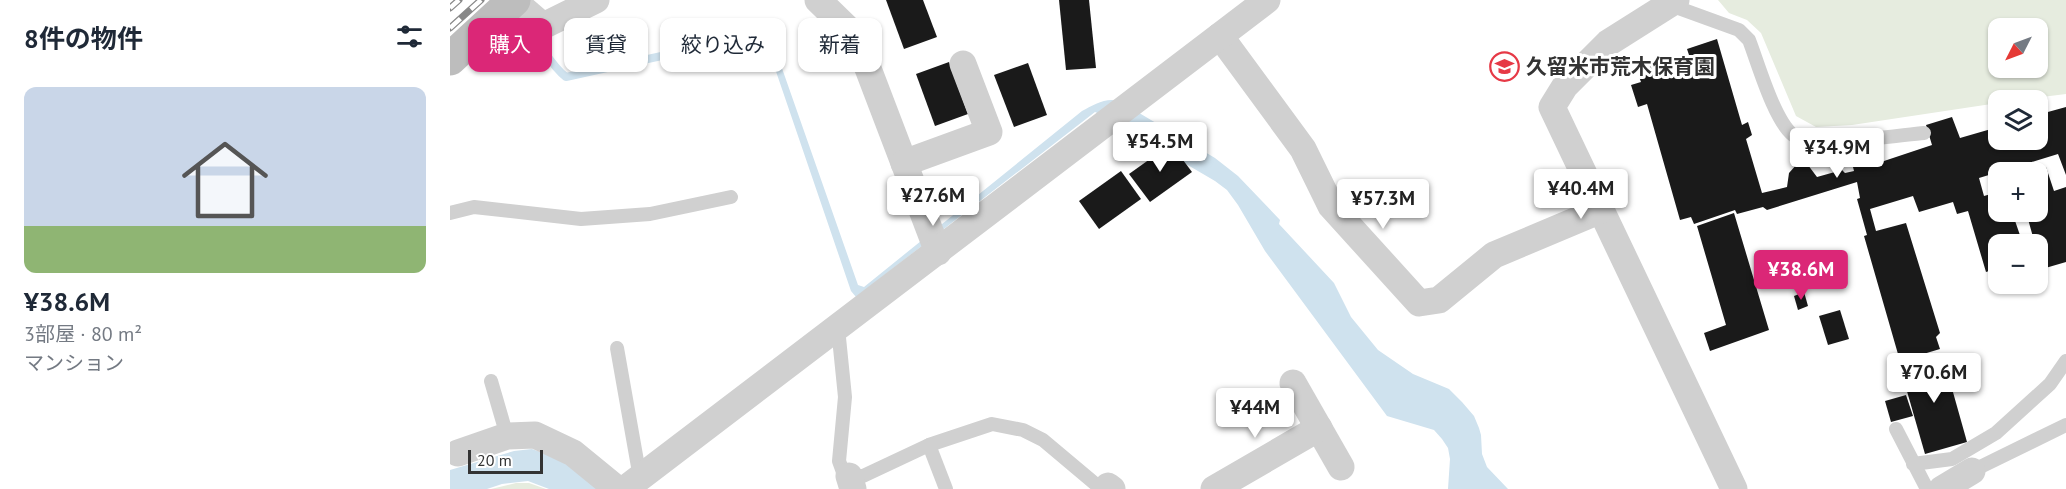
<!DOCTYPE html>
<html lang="ja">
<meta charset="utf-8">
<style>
:root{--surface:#fff;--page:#f2f2f3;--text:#1f2937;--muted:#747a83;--accent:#db2777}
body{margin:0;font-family:"PT Sans","Noto Sans JP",sans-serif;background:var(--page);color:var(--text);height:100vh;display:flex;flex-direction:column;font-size:22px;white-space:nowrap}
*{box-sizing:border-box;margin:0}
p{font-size:20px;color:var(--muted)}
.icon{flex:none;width:33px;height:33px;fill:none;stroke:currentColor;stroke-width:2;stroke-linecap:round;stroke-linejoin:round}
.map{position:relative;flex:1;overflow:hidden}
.drawer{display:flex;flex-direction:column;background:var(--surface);width:450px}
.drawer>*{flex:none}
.top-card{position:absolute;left:18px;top:18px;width:570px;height:54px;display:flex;gap:12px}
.needle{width:39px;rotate:228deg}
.tools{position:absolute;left:1538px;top:18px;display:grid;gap:12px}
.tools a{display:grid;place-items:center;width:60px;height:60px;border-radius:12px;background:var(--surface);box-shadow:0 2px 4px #0004;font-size:30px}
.scale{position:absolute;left:18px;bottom:15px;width:75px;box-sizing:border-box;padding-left:6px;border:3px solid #333;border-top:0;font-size:16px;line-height:21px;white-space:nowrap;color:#333;-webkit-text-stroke:4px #fff;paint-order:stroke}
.price{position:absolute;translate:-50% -51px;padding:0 14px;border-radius:6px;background:#fff;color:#222;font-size:20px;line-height:39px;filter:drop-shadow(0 2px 3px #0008)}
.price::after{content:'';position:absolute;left:50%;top:36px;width:18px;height:14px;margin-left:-9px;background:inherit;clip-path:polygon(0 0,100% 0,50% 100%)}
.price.current{background:var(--accent);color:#fff}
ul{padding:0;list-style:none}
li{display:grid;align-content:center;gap:12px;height:318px;padding:0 24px}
li span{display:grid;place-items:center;height:186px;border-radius:12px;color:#555}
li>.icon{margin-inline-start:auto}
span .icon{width:108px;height:108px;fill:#fffc;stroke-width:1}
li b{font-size:26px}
h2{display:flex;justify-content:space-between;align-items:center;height:72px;padding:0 24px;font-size:26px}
.chip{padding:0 21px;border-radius:12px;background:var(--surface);box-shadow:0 2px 4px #0004;font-size:21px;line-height:54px}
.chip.current{background:var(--accent);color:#fff}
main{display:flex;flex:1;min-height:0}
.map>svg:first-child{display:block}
.green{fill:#e6ecdf;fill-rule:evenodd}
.water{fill:#cfe2ee}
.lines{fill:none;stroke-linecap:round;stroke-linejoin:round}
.stream{stroke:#cfe2ee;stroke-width:8}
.building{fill:#1a1a1a}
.service{stroke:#d0d0d0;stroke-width:14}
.minor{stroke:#d0d0d0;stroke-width:27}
.secondary{stroke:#bdbdbd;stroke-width:33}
.rail-casing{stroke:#888;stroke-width:7}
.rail{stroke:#fff;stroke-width:4.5;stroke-dasharray:14;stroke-linecap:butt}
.labels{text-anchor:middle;stroke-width:6;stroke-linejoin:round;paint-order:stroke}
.poi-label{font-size:21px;font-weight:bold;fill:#333;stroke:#fff;text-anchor:start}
</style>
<main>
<section class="drawer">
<h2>8件の物件<svg class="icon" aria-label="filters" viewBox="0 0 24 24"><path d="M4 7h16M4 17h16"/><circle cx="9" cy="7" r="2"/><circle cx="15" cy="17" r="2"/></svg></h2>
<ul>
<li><span style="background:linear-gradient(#c9d6e8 75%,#8fb573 0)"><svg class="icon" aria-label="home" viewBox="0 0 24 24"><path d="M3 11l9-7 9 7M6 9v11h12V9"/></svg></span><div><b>¥38.6M</b><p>3部屋 · 80 m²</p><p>マンション</p></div></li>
</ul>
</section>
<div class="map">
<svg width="1616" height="489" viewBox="0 0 1616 489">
<rect width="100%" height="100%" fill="#fff"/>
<g class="green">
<path d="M1268,0H1616V94L1568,100H1548V103L1402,125L1366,127L1346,116L1311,33L1297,20L1279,13ZM1548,28H1587V68H1548Z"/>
<polygon points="66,483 79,483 96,489 41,489"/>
</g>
<g class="water">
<path d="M322,48L327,54L408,285L414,287L632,111C643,105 656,97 669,101L765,158L788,176L830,220L829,224L884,283L901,317L928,350L963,374L999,389L1012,402L1024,416L1029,428L1031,435L1032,454L1037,467L1058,489H998L1000,459L998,448L992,439L984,430L937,416L815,251L788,205L777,190L765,181L724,157L671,123L645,112L406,297L401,291L319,51Z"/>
<polygon points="82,449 119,463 149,489 99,489 78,481 52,484 37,489 0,489 0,470 64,451"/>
</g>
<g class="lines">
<path class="stream" d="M77,29C92,44 99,64 116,77L266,44L303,41L322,48"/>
</g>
<g class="building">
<polygon points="436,0 473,0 487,37 454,49"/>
<polygon points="609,0 639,0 646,68 616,70"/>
<polygon points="1267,39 1292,125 1298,122 1302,135 1296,139 1312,193 1337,187 1339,173 1347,164 1352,163 1358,165 1367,177 1392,170 1395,173 1404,171 1403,167 1417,161 1419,166 1482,145 1476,125 1502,117 1510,138 1548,127 1548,140 1587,140 1587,115 1616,107 1616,175 1608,154 1529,178 1534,196 1548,192 1548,212 1562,212 1573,244 1548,244 1548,268 1536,272 1518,211 1507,214 1503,202 1469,212 1463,196 1420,209 1426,231 1456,223 1490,333 1486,337 1490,349 1450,361 1414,236 1417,235 1407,199 1410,198 1407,182 1317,210 1313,207 1287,214 1285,210 1244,224 1241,217 1230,220 1197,104 1188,107 1181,85 1191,82 1185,66 1210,59 1215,72 1242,64 1237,49"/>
<polygon points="499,62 518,114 485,126 466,74"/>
<polygon points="578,63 597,115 564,127 544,75"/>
<polygon points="721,144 742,172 700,202 679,174"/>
<polygon points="1596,167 1604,191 1616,187 1616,262 1592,269 1587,244 1585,244 1576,212 1587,212 1587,172 1579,172"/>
<polygon points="671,171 691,199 649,229 629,201"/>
<polygon points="1284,213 1319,330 1260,351 1254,333 1276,325 1247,226"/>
<polygon points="1354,292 1358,306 1348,310 1344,296"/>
<polygon points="1390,310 1399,339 1378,345 1369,316"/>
<polygon points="1492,353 1517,442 1475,454 1450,367"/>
<polygon points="1456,395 1463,416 1441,422 1435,401"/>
</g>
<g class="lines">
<g class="service">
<path d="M1220,5L1289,30L1299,40C1308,63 1324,120 1343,135C1360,149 1449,135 1474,133"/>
<polyline points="0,213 24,207 131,219 200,214 281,197"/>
<polyline points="388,328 395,397 389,461 393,472 399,476 413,476 479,445 542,424 573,430 593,440 649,487 658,486"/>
<polyline points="167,348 190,478"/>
<polyline points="41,381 57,436"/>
<polyline points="1446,429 1477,489"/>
<polyline points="479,445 496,489"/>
<polyline points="1463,464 1502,459 1546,433 1600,384 1616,361"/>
<polyline points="1522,471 1616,425"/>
</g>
<g class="minor">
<polyline points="368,0 406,37 488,252"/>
<polyline points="1226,0 1158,43 1115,86 1102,107 1284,489"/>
<polyline points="64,1 93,26 146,0"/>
<polyline points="770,36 853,149 881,206 969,303 989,300 1044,255 1151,210"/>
<polyline points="454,163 539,132 513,64"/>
<polyline points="843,383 891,467"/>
<polyline points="8,453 57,436 85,435 123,453 167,489"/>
<polyline points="399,476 403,489"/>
<polyline points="658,486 662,489"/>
<polyline points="175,489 817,0"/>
<polyline points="764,489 869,428"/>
<polyline points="1492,489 1522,471"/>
</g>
<polyline class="secondary" points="0,59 64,0"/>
<defs>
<g id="rail">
<polyline points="0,8 9,0"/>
<polyline points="0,28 31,0"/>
</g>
</defs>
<use href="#rail" class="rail-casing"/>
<use href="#rail" class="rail"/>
</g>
<defs>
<symbol id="school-ring" viewBox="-11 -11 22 22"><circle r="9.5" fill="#fff" stroke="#e63946" stroke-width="1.5"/><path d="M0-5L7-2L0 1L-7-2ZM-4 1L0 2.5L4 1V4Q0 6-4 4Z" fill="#e63946"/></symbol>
</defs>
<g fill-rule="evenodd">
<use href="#school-ring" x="1038" y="50" width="33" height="33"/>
</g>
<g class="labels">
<g class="poi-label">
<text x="1076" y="74">久留米市荒木保育園</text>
</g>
</g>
</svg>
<div class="tools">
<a><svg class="needle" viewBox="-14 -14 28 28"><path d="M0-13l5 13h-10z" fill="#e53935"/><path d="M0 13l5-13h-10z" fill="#747a83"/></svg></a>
<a><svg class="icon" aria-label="layers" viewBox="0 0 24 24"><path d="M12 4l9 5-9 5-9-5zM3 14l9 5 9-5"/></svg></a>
<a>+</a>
<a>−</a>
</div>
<div class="scale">20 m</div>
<b class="price" style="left:710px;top:173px">¥54.5M</b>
<b class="price" style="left:1387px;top:179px">¥34.9M</b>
<b class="price" style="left:1131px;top:220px">¥40.4M</b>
<b class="price" style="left:483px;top:227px">¥27.6M</b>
<b class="price" style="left:933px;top:230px">¥57.3M</b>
<b class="price current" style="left:1351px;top:301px">¥38.6M</b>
<b class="price" style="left:1484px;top:404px">¥70.6M</b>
<b class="price" style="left:805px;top:439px">¥44M</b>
<div class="top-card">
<a class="chip current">購入</a>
<a class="chip">賃貸</a>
<a class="chip">絞り込み</a>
<a class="chip">新着</a>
</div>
</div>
</main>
